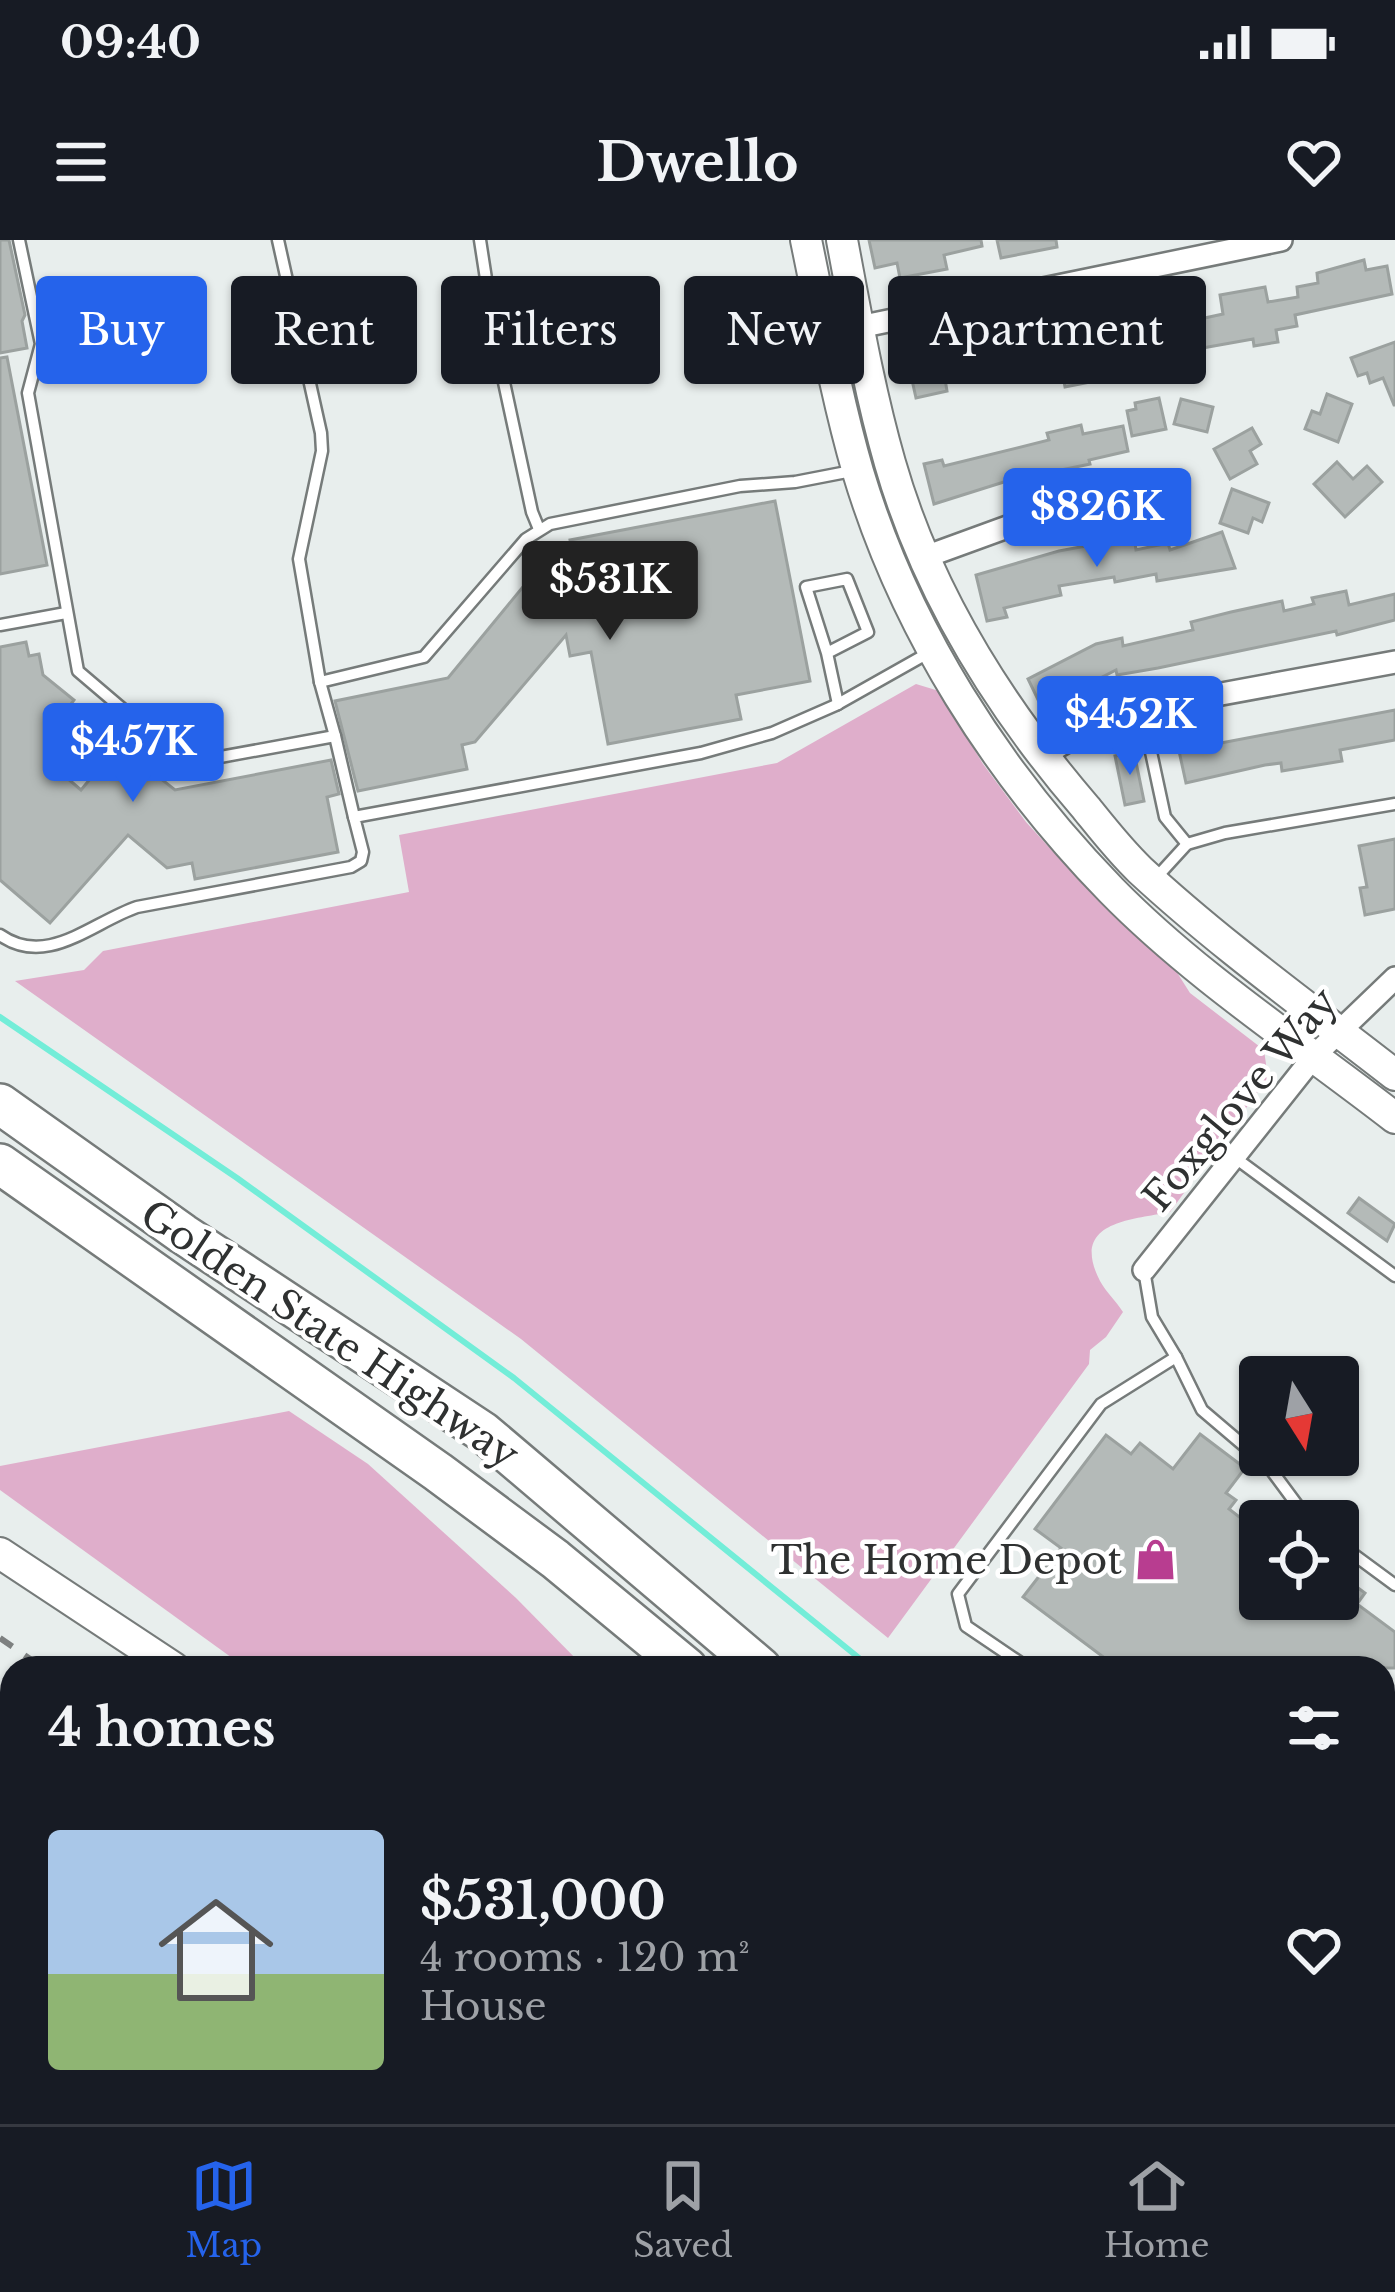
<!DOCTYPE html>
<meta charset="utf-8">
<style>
:root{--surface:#171b24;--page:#20242c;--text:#f1f3f6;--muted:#9ea1a6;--line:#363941;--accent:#2563eb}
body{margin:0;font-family:"Libre Baskerville",serif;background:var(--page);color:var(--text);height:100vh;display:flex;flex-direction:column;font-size:45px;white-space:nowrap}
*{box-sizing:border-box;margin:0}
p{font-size:39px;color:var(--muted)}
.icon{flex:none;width:66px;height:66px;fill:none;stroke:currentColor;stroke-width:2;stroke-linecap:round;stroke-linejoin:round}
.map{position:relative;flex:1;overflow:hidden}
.details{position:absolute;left:0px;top:1416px;width:1395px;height:468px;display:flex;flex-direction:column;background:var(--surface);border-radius:36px 36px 0 0;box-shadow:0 3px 9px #0004}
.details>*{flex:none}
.hud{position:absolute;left:36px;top:36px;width:1323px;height:108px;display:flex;gap:24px}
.needle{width:78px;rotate:169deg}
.buttons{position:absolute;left:1239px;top:1116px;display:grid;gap:24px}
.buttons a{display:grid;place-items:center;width:120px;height:120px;border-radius:12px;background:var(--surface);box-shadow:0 3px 9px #0004;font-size:60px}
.price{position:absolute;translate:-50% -102px;padding:0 27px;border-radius:12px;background:var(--accent);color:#fff;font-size:39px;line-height:78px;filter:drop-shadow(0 3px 6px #0008)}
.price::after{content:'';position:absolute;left:50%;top:72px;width:36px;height:27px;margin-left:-18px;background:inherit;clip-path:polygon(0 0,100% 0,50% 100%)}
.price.active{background:#222;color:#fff}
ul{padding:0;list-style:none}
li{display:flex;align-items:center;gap:36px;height:300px;padding:0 48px}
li+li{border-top:3px solid var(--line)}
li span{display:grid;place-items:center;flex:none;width:336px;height:240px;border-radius:12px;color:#555}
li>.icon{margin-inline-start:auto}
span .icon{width:144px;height:144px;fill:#fffc;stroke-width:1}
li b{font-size:51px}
h2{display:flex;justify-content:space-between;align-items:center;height:144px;padding:0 48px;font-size:51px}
.chip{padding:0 42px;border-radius:12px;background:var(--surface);box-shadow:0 3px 9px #0004;font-size:42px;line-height:108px}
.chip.active{background:var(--accent);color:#fff}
.status{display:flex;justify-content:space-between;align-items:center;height:84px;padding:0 60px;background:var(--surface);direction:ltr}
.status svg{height:33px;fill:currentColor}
header{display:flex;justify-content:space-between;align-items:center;height:156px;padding:0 48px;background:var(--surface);font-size:54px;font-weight:700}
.tabs{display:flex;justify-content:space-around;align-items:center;height:168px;border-top:3px solid var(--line);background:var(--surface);font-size:33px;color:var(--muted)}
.tabs a{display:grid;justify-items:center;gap:6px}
.tabs .active{color:var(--accent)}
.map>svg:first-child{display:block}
.green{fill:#dfaecb}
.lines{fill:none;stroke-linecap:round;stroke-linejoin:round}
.stream{stroke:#73edd8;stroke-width:6}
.building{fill:#b4bab8;stroke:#9ba19f;stroke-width:3}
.lane-casing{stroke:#767b7a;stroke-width:15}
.street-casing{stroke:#767b7a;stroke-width:26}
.secondary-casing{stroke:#767b7a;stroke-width:34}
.highway-casing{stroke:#767b7a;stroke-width:44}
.lane{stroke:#fff;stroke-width:10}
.street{stroke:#fff;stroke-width:21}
.secondary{stroke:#fff;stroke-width:30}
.highway{stroke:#fff;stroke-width:39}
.rail{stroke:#7d8080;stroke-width:6;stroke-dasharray:15 15;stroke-linecap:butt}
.labels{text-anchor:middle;stroke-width:9;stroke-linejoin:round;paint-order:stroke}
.street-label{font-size:39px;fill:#2f3131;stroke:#fff}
.poi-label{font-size:39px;fill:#2f3131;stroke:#fff;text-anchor:end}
</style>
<div class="status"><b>09:40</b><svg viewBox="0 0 49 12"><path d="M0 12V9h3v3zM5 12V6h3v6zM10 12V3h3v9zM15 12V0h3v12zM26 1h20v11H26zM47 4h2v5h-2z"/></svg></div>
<header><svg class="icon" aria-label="menu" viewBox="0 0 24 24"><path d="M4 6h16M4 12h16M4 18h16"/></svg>Dwello<svg class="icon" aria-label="heart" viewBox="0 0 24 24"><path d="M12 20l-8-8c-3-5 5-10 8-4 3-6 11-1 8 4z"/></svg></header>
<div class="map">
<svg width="1395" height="1884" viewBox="0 0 1395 1884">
<rect width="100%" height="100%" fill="#e8eeed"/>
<g class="green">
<path d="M916,444L939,451L983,524L1026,582L1077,638L1171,723L1190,753L1264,810L1268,838L1170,972C1132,980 1069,981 1100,1041C1106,1052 1116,1061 1123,1072L1106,1097L1090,1110L1089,1124L888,1398L521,1099L15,741L84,730L103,711L409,652L399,595L777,523Z"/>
<polygon points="289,1171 368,1224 516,1358 585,1428 246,1428 0,1250 0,1226"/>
</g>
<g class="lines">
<polyline class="stream" points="0,777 237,938 514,1138 859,1418"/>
</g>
<g class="building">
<polygon points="0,0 9,0 25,75 22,81 27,108 0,113"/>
<polygon points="869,0 981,0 982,6 944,15 947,29 900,38 897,23 875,28"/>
<polygon points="997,0 1056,0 1057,7 1001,18"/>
<polygon points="1364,20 1366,30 1387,26 1392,54 1295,75 1297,86 1276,90 1278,102 1254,106 1253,99 1197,109 1199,120 1184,123 1182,116 1128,125 1098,131 1100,140 1065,147 1063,136 1053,138 1051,123 1011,131 1010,125 945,139 947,151 916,158 908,122 922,119 921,115 969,106 970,113 982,111 982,114 1016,107 1014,97 1067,86 1068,95 1091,91 1092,95 1120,89 1117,76 1166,66 1169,85 1200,79 1223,74 1220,55 1265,47 1268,62 1298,57 1297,47 1318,43 1317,33"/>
<polygon points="1395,102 1395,165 1394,165 1383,138 1370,143 1367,133 1358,136 1351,118"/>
<polygon points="7,117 47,325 0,334 0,118"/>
<polygon points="1327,154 1352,164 1338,202 1305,189 1312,171 1320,174"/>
<polygon points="1159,158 1166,189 1132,196 1127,171 1136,169 1135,163"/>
<polygon points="1181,159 1213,167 1207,192 1174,184"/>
<polygon points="1081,185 1083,194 1123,186 1128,211 1089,220 1090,224 1007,241 934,264 924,224 942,220 944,226 1049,200 1047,193"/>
<polygon points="1252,188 1261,204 1250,211 1257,224 1230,239 1214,209"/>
<polygon points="1337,222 1353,239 1367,226 1382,242 1345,277 1314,244"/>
<polygon points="1232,249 1269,263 1262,282 1253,278 1248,293 1220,283"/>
<polygon points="775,261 810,441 736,455 741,479 608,504 591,412 570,416 566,395 475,502 462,505 467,529 358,551 335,461 448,438 545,320 572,311 570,300"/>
<polygon points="1222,292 1235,328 1157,341 1156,334 1115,342 1114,337 1059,346 1061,355 1004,368 1007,377 987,381 976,335 1059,311 1134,297 1136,310 1168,303 1170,310"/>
<polygon points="1346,351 1349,365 1395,354 1395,380 1337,395 1336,391 1158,428 1117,435 1116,430 1042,468 1028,439 1096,404 1122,398 1123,406 1193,390 1191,382 1231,372 1282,361 1284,371 1314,364 1312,358"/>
<polygon points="26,402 29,416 39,414 43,435 74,460 68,468 75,474 69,482 75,487 70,493 76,498 53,526 81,550 105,521 124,529 129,523 140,533 146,527 175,550 331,520 339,554 327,557 338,612 195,639 192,623 167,628 128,595 50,683 0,640 0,407"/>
<polygon points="1395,470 1395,500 1340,510 1342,521 1282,531 1281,523 1265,525 1186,543 1179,511"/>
<polygon points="1134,512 1144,561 1125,565 1115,516"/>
<polygon points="1395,599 1395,669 1365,675 1360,648 1367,647 1359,606"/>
<polygon points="1359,958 1395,984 1387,1001 1348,973"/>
<polygon points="1200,1194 1245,1228 1226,1253 1236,1260 1229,1269 1260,1293 1260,1359 1338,1359 1338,1333 1365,1353 1357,1364 1395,1392 1395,1428 1118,1428 1023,1357 1061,1308 1035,1289 1106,1195 1131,1214 1140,1203 1173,1229"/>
</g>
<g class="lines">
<defs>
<g id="lane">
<polyline points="19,0 41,104 28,153 78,431 179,517 193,522 335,496 320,442 299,319 322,211 321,193 278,0"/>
<polyline points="480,0 497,110 532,272 539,289"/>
<polyline points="0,385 66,373"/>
<polyline points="827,413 806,347 847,339 868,392 827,413 838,464"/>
<polyline points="320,442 424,417 526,299 550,284 740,246 795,242 857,230"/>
<polyline points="335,496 354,577"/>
<polyline points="1151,512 1165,577 1187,604"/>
<polyline points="1155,639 1187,604 1225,593 1395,564"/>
<path d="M0,695C47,728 91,683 137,667L351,627L361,621L363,612L354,577L701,513L772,493L836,465L930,412"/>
<polyline points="1234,917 1395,1036"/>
<polyline points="1144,1030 1152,1077 1176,1117"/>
<polyline points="1338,1303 1395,1345"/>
<polyline points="1028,1428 966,1386 958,1354 1101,1164 1176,1117 1202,1170 1269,1227 1309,1281"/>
<polyline points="1383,1629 1395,1631"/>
</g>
<g id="street">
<polyline points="825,90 859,87 1281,0"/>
<polyline points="925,317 1021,282 1173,249"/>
<polyline points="1042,516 1113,474 1395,422"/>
<polyline points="1144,1030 1315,815 1395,738"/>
<polyline points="0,1474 12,1483"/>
<polyline points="221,1872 223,1884"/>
<polyline points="580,1872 598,1884"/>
</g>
<g id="secondary">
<path d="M806,0C822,77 836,156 858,232C905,389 997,533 1111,650C1194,735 1301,805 1395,878"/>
<path d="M842,0C856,74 869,150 890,223C927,352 999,467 1086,568C1103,589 1120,611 1140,630C1220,704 1309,768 1395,835"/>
<polyline points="0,1313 174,1428"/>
<polyline points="0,1512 12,1510"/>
<polyline points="1383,1744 1395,1746"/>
</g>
<g id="highway">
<polyline points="0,864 183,994 483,1192 761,1428"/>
<polyline points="0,924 438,1232 555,1319 687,1428"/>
<polyline points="1383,1778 1395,1799"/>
<polyline points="875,1872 902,1872"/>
<polyline points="1118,1872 1129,1884"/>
<polyline points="1188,1872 1199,1884"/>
<polyline points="1228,1872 1241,1884"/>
<polyline points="1387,1882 1395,1869"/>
</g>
</defs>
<use href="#lane" class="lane-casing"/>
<use href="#street" class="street-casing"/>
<use href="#secondary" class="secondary-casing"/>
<use href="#highway" class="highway-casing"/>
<use href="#lane" class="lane"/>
<use href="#street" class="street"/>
<use href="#secondary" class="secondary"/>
<use href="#highway" class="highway"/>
<g class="rail">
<polyline points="0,1398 43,1428"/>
<polyline points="678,1872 696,1884"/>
</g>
</g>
<defs>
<symbol id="shop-bare" viewBox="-9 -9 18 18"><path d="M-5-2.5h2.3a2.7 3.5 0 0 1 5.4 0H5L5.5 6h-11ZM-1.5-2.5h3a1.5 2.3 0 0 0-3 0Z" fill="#b83d90" stroke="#fff" stroke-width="2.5" paint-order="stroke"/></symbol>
</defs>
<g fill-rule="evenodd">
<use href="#shop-bare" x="1126" y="1290" width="59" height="59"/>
</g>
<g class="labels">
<g class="street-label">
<text transform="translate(1240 859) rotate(-50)" y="14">Foxglove Way</text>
<text transform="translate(330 1094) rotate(34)" y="14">Golden State Highway</text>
</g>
<g class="poi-label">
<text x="1122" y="1334">The Home Depot</text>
</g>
</g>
</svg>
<div class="buttons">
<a><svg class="needle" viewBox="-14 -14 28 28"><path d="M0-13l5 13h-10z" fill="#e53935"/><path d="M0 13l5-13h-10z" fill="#9ea1a6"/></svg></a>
<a><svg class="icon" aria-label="locate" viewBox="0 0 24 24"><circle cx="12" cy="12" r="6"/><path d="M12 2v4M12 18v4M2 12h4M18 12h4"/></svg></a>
</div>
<b class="price" style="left:1097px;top:330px">$826K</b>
<b class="price active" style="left:610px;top:403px">$531K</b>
<b class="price" style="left:1130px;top:538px">$452K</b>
<b class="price" style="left:133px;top:565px">$457K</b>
<div class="hud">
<a class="chip active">Buy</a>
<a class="chip">Rent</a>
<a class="chip">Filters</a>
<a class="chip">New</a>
<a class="chip">Apartment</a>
</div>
<section class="details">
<h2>4 homes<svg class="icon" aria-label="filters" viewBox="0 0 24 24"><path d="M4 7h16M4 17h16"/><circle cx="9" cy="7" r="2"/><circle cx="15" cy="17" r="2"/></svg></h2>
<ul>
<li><span style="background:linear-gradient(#a9c7e8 60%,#8fb573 0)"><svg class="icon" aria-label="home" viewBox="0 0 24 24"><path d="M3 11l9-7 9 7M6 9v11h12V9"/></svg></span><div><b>$531,000</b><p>4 rooms · 120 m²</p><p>House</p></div><svg class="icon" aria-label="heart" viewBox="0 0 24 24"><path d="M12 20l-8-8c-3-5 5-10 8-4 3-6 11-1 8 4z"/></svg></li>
</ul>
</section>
</div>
<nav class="tabs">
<a class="active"><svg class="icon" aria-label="map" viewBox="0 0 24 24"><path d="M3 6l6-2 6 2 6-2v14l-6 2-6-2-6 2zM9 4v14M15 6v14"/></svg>Map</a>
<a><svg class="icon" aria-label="saved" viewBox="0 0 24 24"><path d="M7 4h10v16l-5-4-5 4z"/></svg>Saved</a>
<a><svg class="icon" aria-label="home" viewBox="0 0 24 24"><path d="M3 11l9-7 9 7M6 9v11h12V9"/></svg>Home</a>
</nav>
